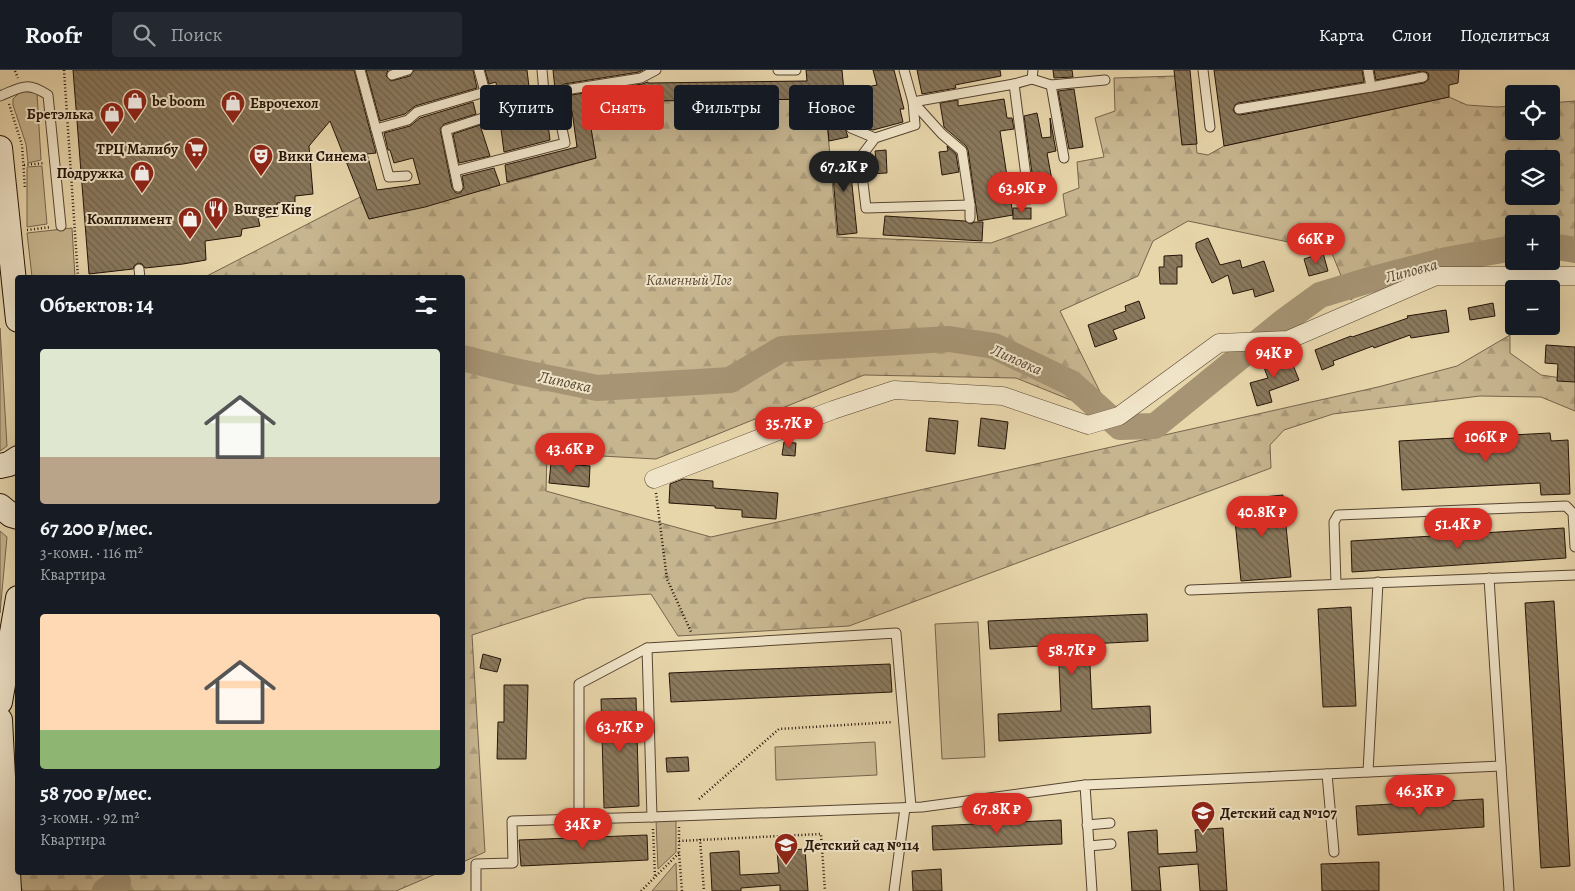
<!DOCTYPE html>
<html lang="ru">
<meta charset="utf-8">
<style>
:root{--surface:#171b24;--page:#242831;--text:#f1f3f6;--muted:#9ea1a6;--line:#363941;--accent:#d93025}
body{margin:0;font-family:Alegreya,serif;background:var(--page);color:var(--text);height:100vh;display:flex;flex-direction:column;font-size:19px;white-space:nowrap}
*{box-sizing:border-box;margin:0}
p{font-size:16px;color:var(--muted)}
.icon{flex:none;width:28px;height:28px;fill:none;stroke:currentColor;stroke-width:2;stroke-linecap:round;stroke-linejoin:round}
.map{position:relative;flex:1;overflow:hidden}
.panel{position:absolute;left:15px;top:205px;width:450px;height:600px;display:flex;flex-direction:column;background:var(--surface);border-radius:5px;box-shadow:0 5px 20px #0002}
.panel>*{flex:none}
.top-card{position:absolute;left:480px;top:15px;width:475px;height:45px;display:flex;gap:10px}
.fabs{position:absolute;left:1505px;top:15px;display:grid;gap:10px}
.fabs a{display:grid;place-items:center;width:55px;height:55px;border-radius:5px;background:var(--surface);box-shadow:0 5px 20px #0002;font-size:25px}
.price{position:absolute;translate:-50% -42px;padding:0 11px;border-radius:18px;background:var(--accent);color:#fff;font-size:16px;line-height:32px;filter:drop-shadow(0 1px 2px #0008)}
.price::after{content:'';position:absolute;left:50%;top:30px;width:15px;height:11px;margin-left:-8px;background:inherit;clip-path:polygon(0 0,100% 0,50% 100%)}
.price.selected{background:#222;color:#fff}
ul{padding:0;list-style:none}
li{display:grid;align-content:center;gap:10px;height:265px;padding:0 25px}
li span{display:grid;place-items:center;height:155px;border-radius:5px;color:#555}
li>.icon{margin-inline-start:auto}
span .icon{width:90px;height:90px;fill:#fffc;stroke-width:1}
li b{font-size:21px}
h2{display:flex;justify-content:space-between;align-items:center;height:60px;padding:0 25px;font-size:21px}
.tag{padding:0 18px;border-radius:5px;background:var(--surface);box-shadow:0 5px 20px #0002;font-size:18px;line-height:45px}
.tag.selected{background:var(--accent);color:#fff}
header{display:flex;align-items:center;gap:30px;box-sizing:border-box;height:70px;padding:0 25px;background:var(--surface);border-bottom:1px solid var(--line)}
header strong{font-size:24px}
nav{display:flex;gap:28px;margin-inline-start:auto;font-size:18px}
.search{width:350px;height:45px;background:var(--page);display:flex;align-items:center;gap:12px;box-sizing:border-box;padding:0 18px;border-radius:5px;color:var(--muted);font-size:19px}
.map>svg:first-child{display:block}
.grass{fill:#c7b58f;stroke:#76644c}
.forest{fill:url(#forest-firs);stroke:#76644c;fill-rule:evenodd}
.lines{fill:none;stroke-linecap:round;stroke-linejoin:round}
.river{stroke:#a69474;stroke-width:26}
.building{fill:url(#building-back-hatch);stroke:#251408}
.lane-casing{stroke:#564431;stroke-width:11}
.street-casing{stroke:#564431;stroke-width:19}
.secondary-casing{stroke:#251408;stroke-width:26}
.path{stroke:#251408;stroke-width:2.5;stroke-dasharray:1 2.5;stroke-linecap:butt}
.lane{stroke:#f0e4c8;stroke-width:9}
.street{stroke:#f0e4c8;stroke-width:18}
.secondary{stroke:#f0e4c8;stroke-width:24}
.labels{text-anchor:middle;stroke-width:4;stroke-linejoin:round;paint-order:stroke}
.poi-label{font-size:15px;font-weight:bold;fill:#251408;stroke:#f0e4c8;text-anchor:start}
.park-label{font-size:15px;font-style:italic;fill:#564430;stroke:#f0e4c8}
.water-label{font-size:16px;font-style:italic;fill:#594733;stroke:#f0e4c8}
</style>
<header>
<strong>Roofr</strong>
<div class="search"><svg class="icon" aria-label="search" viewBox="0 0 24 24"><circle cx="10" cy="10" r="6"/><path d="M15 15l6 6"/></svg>Поиск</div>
<nav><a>Карта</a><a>Слои</a><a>Поделиться</a></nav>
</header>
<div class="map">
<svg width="1575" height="821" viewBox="0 0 1575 821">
<defs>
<pattern id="forest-firs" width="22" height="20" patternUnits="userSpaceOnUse" patternTransform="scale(1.25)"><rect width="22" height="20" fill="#c7b58f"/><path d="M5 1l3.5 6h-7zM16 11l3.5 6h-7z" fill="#ab9b7a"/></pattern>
<pattern id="building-back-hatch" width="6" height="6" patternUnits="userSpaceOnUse" patternTransform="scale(1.25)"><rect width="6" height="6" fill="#8a795d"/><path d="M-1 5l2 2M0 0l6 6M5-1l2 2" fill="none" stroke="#71624b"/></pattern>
</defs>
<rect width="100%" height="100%" fill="#e8d6ab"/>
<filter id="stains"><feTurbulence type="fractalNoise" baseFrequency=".004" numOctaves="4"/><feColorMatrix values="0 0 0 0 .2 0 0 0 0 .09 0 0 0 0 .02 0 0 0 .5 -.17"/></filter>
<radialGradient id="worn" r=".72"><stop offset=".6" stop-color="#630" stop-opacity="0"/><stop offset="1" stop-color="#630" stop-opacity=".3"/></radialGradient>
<g class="grass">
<polygon points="21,21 37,23 41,90 28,93 26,74 13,35 13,29"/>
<polygon points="42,96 47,154 27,157 27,97"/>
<polygon points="72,158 75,207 32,207 27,163"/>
<polygon points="0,258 7,376 0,381"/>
<polygon points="0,461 7,467 0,543"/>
<polygon points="978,552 985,687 942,689 935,554"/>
<polygon points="875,672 877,705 776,710 775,677"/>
<polygon points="676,749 676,782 658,799 656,750"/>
<polygon points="676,793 677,821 652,821"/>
</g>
<g class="forest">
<path d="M1176,6L1196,74L1197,83L1208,85L1224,76L1449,27L1467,35L1497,37L1514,36V61H1551V33L1575,31V184L1551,186V154H1514V190L1382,203L1351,230L1331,181L1188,151L1153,171L1138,206L1060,241L1101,324L1093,339L1016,308L864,305L656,389L547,383L546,421L711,467L1378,317L1457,296L1510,265V283L1541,305L1575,310V341L1541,327L1480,326L1333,344L1284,360L1270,375L1271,398L849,556L678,566L651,524L587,528L472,565L485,782L463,792L462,208H203L360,127L369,149C445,132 520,109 596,88L588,41L640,38L641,31L825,29L837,167L991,173L1066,146L1063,124L1079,118L1077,92L1104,87L1095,48L1115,41L1114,8ZM1514,89H1551V126H1514Z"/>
<polygon points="17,697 18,802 438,803 396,821 0,821 0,702"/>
</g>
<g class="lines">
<g class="river">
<polyline points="1551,176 1575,180"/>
<polyline points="462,288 515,301 597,318 730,310 782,279 949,269 994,276 1071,313 1120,357 1155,356 1283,252 1320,225 1373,209 1446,190 1514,178"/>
<polyline points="105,821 118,812"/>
</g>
</g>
<g class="building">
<polygon points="73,0 354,0 376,83 367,84 377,120 420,114 413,88 394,93 390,80 388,80 384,63 410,56 420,48 473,32 476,44 444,54 440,59 452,118 456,123 460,123 464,118 462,106 494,98 500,115 425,137 369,149 330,51 309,76 313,124 295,126 295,132 277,133 278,146 258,148 260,156 242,159 241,166 205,171 206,190 183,194 145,198 142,194 138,193 134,196 133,199 89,204"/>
<polygon points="366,0 388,0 386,6 391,11 410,6 414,0 473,0 477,18 415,36 405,44 380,51"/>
<polygon points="485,0 527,0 531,34 556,29 553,0 643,0 639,2 564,14 559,17 559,21 562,26 565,26 642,14 648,12 648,13 807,11 806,0 842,0 847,54 845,58 848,67 829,71 825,29 641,31 640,38 588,41 596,88 507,112 505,95 577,77 572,41 547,46 550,70 504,82 500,51 525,47 530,44 530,40 527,35 524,35 499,38 496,12 489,14"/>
<polygon points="873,0 894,0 904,39 900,39 903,52 873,60 869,59 856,19 877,15"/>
<polygon points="917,0 1000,0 1001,6 955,15 956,18 922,24"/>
<polygon points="1053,0 1072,0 1073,7 1054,8"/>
<polygon points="1174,0 1190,0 1197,74 1182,75"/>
<polygon points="1214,0 1362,0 1364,12 1238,33 1235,35 1233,40 1235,43 1240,45 1424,13 1429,9 1428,3 1422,1 1376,10 1374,0 1459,0 1458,13 1449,15 1449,27 1224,76"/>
<polygon points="1074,19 1083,77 1069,79 1058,21"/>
<polygon points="1004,29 1007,48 1012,48 1014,59 1000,61 1013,145 978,151 968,80 966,76 944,57 940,33 958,30 958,36"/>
<polygon points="1037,43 1042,68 1051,67 1050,48 1056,81 1047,83 1054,121 1035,124 1024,46"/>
<polygon points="480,55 490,86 459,93 453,64"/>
<polygon points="947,76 956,84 959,102 942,105 939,82 948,81"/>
<polygon points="886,80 887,103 868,104 867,90 876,90 875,81"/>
<polygon points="849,82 850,91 854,90 856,105 851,105 857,163 838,165 831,83"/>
<rect x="1013" y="138" width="18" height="11"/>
<polygon points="885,146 965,151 970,154 975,152 983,152 982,171 883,165"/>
<polygon points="1208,168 1220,195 1240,190 1242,198 1264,191 1274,221 1255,227 1253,219 1233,224 1228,205 1212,213 1196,178 1196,173"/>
<polygon points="1323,183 1328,201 1309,206 1304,189"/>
<polygon points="1182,185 1182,197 1177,197 1177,214 1160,214 1159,197 1164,197 1164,186"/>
<polygon points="1139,231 1145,248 1113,260 1117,269 1095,277 1088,255 1126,241 1125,236"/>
<polygon points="1493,233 1495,246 1470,250 1468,238"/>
<polygon points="1446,240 1449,262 1411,268 1410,265 1374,278 1373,276 1333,291 1334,295 1322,300 1315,280 1351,266 1352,267 1408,248 1407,246"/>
<polygon points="1546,275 1575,277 1575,312 1557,311 1558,294 1545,293"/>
<polygon points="1289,285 1299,310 1269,321 1272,332 1257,336 1250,313 1268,308 1263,295"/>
<polygon points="929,348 958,351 955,384 926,381"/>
<polygon points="981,348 1008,352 1005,379 978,376"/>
<polygon points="1550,363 1551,371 1568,370 1570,424 1541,425 1540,413 1402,420 1399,371"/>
<polygon points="784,372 796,373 795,386 782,385"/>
<polygon points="551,393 590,396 589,417 549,413"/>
<polygon points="683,409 713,411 713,418 778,423 776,449 742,447 742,440 715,438 715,436 669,433 670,414"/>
<polygon points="1283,425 1291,507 1241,511 1233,430"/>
<polygon points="1564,458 1566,488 1352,502 1351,471"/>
<polygon points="1554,531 1570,796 1541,798 1525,533"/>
<polygon points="1351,537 1356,636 1323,637 1318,539"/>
<polygon points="1147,544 1148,571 1089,574 1092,639 1150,636 1151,663 999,671 998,644 1061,641 1058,575 990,579 988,551"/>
<polygon points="483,584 501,589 497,602 480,598"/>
<polygon points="890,594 892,622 671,632 669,603"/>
<polygon points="504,615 528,615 526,689 497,689 498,652 504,652"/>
<polygon points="636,628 639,736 604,738 601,629"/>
<polygon points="688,687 689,701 667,702 666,688"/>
<polygon points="1483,729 1484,757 1358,765 1356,736"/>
<polygon points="1061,750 1062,774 933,780 932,756"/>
<polygon points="1223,758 1227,821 1200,821 1198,794 1159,797 1161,821 1132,821 1128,762 1157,760 1158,784 1197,782 1195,760"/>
<polygon points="647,765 648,790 521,796 519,770"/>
<polygon points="805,779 808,821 780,821 780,815 741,818 741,821 712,821 710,783 739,781 740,805 779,803 777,781"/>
<polygon points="1379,792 1379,821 1322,821 1321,794"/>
<polygon points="941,799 942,821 913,821 912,801"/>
</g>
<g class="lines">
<defs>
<g id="lane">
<polyline points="360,0 389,107 407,106"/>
<polyline points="542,0 544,22"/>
<polyline points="778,0 796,0"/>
<polyline points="1203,0 1210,57"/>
<polyline points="392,5 408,0"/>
<polyline points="1032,9 1051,15 1064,88"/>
<polyline points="1014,14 1032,9 1033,0"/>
<polyline points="1051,15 1105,10"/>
<polyline points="1371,17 1423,7"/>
<polyline points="565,20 641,8 656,0"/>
<polyline points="485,22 489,46 524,41"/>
<path d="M0,26C22,17 27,11 48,25L61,156"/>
<polyline points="1239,39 1371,17 1368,0"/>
<polyline points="851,58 875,68 915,55 913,32 904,0"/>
<polyline points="376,59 408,50 417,42 485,22 479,0"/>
<polyline points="875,68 860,88 866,138 970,135 970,148"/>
<polyline points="455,101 565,73 561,54"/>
<polyline points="458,117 446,60 489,46"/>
<polyline points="970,135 962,81 942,64 913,32 1014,14 1029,129"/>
<polyline points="139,199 140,208"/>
<polyline points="1489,508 1509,821"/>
<polyline points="1336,514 1334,452 1338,445 1566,436 1573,443 1575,477"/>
<polyline points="1190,520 1575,505"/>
<polyline points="647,578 652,747"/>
<polyline points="1368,702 1378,512"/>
<polyline points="1327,704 1334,782"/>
<polyline points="579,749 579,614 647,578 896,563 911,737"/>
<polyline points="1087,755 1110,753"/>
<polyline points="1089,776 1111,774"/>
<polyline points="476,821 476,794 513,793 512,751 652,747 922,737 1085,715"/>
<polyline points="894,821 905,738"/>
<polyline points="1092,821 1085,715 1501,696"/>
</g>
<polyline id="street" points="654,409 833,340 894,320 1003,326 1088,355 1119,346 1219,273 1288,270 1436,206 1575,206"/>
<g id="secondary">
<polyline points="0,78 18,250"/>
<polyline points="0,396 9,394 18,388"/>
<polyline points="0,436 11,445 18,447"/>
<polyline points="0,632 18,528"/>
<polyline points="0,650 9,821"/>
</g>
</defs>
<use href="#lane" class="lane-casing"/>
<use href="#street" class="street-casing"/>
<use href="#secondary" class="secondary-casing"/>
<g class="path">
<polyline points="64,0 78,208"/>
<polyline points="15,1 18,8"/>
<polyline points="9,34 22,75 25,119"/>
<polyline points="24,95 45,93"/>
<polyline points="27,160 51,157"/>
<polyline points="656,423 667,509 692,564"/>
<polyline points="699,729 779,659 893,652"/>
<polyline points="679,757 679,783 682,821"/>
<polyline points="653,759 655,807"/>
<polyline points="700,769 704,821"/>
<polyline points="679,771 821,764 825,821"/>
<polyline points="641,821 679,783"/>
</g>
<use href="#lane" class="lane"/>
<use href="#street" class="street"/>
<use href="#secondary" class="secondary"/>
</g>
<defs>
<symbol id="shop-pin" viewBox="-11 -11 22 30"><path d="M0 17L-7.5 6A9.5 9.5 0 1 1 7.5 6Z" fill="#8f2418" stroke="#f0e4c8"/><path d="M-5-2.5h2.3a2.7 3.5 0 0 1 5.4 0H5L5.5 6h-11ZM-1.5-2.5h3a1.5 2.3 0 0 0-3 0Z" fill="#fff"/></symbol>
<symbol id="supermarket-pin" viewBox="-11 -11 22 30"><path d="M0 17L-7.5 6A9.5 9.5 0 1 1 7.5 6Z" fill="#8f2418" stroke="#f0e4c8"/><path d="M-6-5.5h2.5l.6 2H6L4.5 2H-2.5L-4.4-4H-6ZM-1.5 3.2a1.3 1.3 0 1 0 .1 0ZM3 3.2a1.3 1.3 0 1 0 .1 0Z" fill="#fff"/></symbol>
<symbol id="theatre-pin" viewBox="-11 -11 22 30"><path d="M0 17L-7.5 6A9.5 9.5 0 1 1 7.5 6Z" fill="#8f2418" stroke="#f0e4c8"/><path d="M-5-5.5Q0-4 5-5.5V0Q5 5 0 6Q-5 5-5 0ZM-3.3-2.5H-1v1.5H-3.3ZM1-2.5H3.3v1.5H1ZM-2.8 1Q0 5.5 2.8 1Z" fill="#fff"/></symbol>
<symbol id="restaurant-pin" viewBox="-11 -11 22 30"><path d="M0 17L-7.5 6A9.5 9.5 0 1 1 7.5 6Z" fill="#8f2418" stroke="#f0e4c8"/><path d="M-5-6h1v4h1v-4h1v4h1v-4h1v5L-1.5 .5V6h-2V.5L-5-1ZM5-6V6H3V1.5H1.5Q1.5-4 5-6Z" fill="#fff"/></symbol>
<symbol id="school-pin" viewBox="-11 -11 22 30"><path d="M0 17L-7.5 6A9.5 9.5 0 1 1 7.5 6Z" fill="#8f2418" stroke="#f0e4c8"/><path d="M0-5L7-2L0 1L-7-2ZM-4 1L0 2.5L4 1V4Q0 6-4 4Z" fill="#fff"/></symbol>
</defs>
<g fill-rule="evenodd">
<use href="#shop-pin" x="121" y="17" width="28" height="38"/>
<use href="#shop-pin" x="219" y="19" width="28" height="38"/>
<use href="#shop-pin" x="98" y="30" width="28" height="38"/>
<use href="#supermarket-pin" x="182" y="65" width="28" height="38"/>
<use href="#theatre-pin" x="247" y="72" width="28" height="38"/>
<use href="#shop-pin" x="128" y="89" width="28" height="38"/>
<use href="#restaurant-pin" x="202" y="125" width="28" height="38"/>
<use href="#shop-pin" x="176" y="135" width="28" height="38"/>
<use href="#school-pin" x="1189" y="729" width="28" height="38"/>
<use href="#school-pin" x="772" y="761" width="28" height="38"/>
</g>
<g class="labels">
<g class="poi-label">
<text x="152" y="36">be boom</text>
<text x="250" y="38">Еврочехол</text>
<text x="94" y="49" text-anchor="end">Бретэлька</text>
<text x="178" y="84" text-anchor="end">ТРЦ Малибу</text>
<text x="278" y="91">Вики Синема</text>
<text x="124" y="108" text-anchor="end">Подружка</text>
<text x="234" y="144">Burger King</text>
<text x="172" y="154" text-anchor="end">Комплимент</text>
<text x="1220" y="748">Детский сад №107</text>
<text x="804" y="780">Детский сад №114</text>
</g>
<g class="park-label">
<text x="689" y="215">Каменный Лог</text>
</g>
<g class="water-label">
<text transform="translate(1411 200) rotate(-15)" y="6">Липовка</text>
<text transform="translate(1017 289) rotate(24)" y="6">Липовка</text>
<text transform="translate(565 311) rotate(12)" y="6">Липовка</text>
</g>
</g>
<rect width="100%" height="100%" filter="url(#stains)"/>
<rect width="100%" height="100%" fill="url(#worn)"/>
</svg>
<div class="fabs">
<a><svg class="icon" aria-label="locate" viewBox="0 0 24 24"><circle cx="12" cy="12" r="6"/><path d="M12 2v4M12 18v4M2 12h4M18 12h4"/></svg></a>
<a><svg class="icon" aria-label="layers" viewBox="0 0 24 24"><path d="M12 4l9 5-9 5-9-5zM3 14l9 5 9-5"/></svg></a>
<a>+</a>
<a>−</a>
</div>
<b class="price selected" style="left:844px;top:123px">67.2K ₽</b>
<b class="price" style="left:1022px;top:144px">63.9K ₽</b>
<b class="price" style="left:1316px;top:195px">66K ₽</b>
<b class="price" style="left:1274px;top:309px">94K ₽</b>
<b class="price" style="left:789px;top:379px">35.7K ₽</b>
<b class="price" style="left:1486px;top:393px">106K ₽</b>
<b class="price" style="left:570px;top:405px">43.6K ₽</b>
<b class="price" style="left:1262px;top:468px">40.8K ₽</b>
<b class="price" style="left:1458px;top:480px">51.4K ₽</b>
<b class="price" style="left:1072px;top:606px">58.7K ₽</b>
<b class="price" style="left:620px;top:683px">63.7K ₽</b>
<b class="price" style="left:1420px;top:747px">46.3K ₽</b>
<b class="price" style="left:997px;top:765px">67.8K ₽</b>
<b class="price" style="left:583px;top:780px">34K ₽</b>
<div class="top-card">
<a class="tag">Купить</a>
<a class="tag selected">Снять</a>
<a class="tag">Фильтры</a>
<a class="tag">Новое</a>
</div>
<section class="panel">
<h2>Объектов: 14<svg class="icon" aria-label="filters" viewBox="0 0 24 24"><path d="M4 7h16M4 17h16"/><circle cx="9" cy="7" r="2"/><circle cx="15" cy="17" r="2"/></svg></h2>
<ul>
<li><span style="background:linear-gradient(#dfe7d0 70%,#b9a48a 0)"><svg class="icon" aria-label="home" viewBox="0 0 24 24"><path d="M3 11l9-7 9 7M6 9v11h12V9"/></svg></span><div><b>67 200 ₽/мес.</b><p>3-комн. · 116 m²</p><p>Квартира</p></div></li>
<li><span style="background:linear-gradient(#ffd9b3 75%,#8fb573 0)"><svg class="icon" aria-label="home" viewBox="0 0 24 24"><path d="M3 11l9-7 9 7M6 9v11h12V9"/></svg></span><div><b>58 700 ₽/мес.</b><p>3-комн. · 92 m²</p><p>Квартира</p></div></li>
</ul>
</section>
</div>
